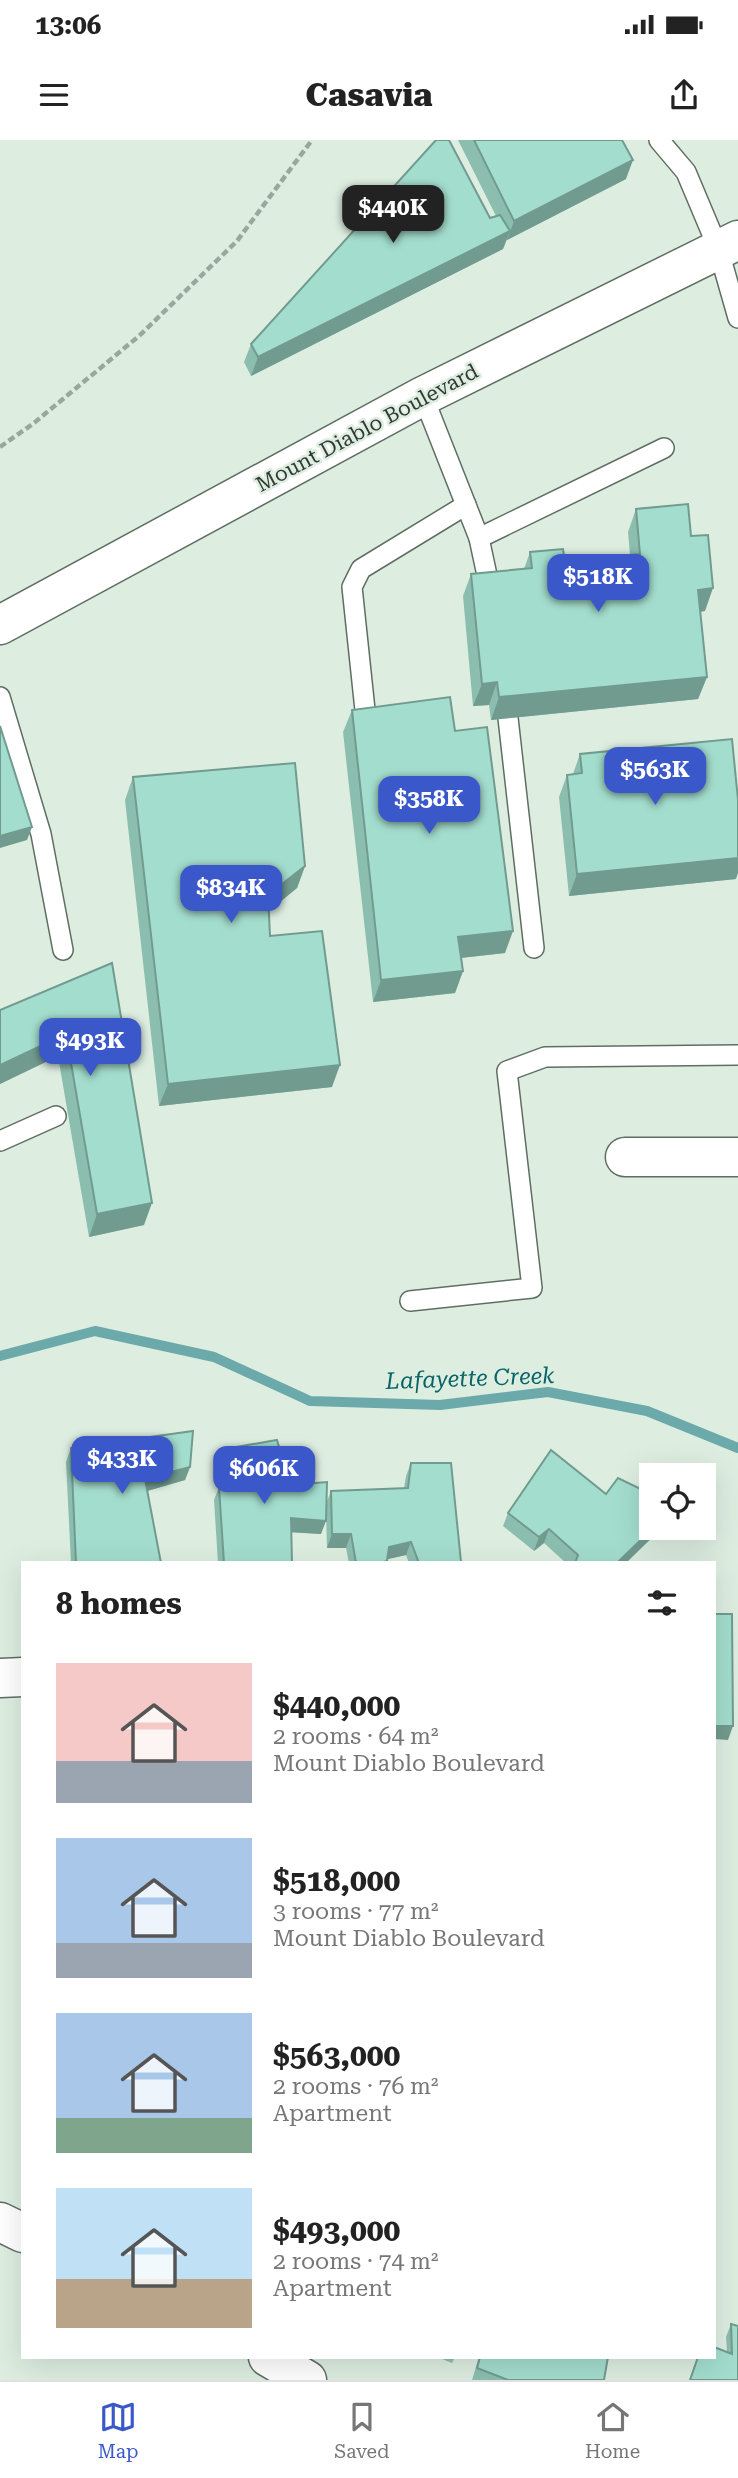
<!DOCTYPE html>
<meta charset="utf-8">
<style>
:root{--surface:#fff;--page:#f2f2f2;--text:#222;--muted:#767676;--line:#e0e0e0;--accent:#3b58ca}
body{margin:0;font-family:"Roboto Serif",serif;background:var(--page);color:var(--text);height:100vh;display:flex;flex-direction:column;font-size:26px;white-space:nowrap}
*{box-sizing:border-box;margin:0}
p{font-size:23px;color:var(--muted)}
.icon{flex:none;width:38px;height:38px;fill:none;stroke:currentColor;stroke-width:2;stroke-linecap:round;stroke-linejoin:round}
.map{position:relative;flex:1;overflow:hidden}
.sheet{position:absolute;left:21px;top:1421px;width:695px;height:798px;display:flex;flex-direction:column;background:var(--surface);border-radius:0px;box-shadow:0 7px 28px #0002}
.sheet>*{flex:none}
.buttons{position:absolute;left:639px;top:1323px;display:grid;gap:14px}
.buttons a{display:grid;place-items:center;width:77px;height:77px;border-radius:0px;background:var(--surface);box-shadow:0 7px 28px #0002;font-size:35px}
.price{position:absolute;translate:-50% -60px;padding:0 16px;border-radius:14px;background:var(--accent);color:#fff;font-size:23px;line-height:46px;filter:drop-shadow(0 2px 4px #0008)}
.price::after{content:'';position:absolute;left:50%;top:42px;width:21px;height:16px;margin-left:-10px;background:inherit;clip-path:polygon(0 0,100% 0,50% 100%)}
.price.current{background:#222;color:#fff}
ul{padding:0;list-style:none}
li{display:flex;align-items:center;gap:21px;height:175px;padding:0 35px}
li span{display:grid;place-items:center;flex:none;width:196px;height:140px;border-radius:0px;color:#555}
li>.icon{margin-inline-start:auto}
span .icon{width:84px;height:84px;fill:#fffc;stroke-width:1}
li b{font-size:30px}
h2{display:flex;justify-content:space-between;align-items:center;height:84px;padding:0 35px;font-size:30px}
.status{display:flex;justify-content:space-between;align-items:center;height:49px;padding:0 35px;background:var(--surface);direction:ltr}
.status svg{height:19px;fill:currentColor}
header{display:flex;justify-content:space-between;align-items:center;height:91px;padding:0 35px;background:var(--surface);font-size:32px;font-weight:800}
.tab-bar{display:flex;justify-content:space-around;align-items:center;height:98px;border-top:2px solid var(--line);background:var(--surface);font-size:19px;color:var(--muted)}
.tab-bar a{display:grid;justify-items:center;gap:4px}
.tab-bar .current{color:var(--accent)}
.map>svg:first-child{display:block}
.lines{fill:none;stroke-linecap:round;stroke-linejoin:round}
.stream{stroke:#6ba9ab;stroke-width:10}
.lane-casing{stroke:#5f6e63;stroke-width:22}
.street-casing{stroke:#5f6e63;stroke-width:41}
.secondary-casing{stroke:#5f6e63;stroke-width:41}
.path{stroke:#9aa79d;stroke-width:4.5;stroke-dasharray:7 3.5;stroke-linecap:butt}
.lane{stroke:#fff;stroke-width:19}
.street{stroke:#fff;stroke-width:38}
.secondary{stroke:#fff;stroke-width:38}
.wall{fill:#8cbeb0}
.shaded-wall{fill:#729b90}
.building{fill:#a3ddcd;stroke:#729b90;stroke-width:2}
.labels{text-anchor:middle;stroke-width:5;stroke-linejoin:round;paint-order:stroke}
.street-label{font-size:21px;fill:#323934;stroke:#ddeee1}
.water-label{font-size:23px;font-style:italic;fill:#096366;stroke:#ddeee1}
</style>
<div class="status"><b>13:06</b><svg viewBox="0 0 49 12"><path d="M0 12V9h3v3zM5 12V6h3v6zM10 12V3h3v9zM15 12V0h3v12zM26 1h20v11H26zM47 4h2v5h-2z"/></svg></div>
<header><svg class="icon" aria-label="menu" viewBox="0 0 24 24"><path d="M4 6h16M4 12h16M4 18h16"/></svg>Casavia<svg class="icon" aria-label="share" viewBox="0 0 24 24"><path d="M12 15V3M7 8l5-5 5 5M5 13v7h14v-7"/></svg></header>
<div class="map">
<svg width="738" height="2240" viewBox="0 0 738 2240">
<rect width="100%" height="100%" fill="#ddeee1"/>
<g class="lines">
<polyline class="stream" points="0,1216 95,1191 214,1217 310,1261 440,1265 548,1252 647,1271 738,1308"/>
<defs>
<g id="lane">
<polyline points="659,0 686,32 718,108 738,178"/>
<polyline points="423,256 479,398 664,308"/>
<polyline points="479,398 491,454"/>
<polyline points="0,557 41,694 63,810"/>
<polyline points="508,578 534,808"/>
<polyline points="367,589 352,447 361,429 466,365"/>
<polyline points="0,1001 56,976"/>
<polyline points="410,1161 532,1148 507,931 545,917 738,915"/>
</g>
<g id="street">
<polyline points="625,1017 738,1017"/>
<polyline points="0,1538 23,1537"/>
<polyline points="0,2082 23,2093"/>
<polyline points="268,2217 307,2240"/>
</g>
<polyline id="secondary" points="0,485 423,256 738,100"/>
</defs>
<use href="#lane" class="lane-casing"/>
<use href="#street" class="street-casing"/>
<use href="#secondary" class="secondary-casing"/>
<polyline class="path" points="0,307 34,283 139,196 237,101 312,0"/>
<use href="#lane" class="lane"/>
<use href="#street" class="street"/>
<use href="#secondary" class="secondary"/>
</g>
<g class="wall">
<polygon points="458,0 622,0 626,39 507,100 507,99 503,109 251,236 244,222 251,204 496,76"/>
<polygon points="636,369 691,396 705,471 700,472 707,537 698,559 491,580 489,565 473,566 463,456 471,434 524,429 530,412 565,422 630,415 628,392"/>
<polygon points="352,570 455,591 505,813 462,818 463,831 455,853 373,862 343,592"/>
<polygon points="580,614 736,739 569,756 559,657 567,635 573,634"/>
<polygon points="133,637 305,726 297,748 269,771 270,796 332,947 159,966 125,660"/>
<polygon points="112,823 144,1085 89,1097 58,916 0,944 0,870"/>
<polygon points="71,1308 190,1327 185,1340 147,1351 161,1423 71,1423 66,1322"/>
<polygon points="230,1308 290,1345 326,1364 331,1351 404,1348 406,1336 411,1323 451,1323 460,1423 409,1423 406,1415 387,1419 386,1423 349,1423 346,1408 327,1408 326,1371 321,1394 292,1392 292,1423 218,1423 214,1360 219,1347 227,1344 225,1322"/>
<polygon points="508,1373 626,1423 566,1423 544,1403 534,1411 503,1386"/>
<polygon points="731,2184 738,2240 727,2212 726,2197"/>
<polygon points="437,2217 455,2217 452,2223"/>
<polygon points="479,2217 608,2217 604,2240 472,2240"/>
</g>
<g class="shaded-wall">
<polygon points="633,20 626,39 507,100 514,81"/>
<polygon points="510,91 503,109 251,236 258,217"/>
<polygon points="713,448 705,471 690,473 698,450"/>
<polygon points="707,537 698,559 491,580 499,557"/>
<polygon points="497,542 489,565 473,566 482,544"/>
<polygon points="32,687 27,700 0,708 0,696"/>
<polygon points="738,718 738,733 736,739 569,756 577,734"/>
<polygon points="305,726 297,748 260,778 268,755"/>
<polygon points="513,791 505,813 450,819 458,797"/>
<polygon points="463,831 455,853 373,862 381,840"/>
<polygon points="66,894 58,916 0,944 0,925"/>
<polygon points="340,925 332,947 159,966 168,944"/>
<polygon points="152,1063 144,1085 89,1097 97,1074"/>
<polygon points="190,1327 185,1340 140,1353 145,1339"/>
<polygon points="291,1378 326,1381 321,1394 286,1392"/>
<polygon points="653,1388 662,1388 626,1423 617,1423"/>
<polygon points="549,1389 544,1403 534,1411 539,1397"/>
<polygon points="332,1394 351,1394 346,1408 327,1408"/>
<polygon points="411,1402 406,1415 384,1420 389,1407"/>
<polygon points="714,1586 733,1586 728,1600 714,1599"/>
</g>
<g class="building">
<polygon points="436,0 449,0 490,78 500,75 510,91 258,217 251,204"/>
<polygon points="474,0 622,0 633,20 514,81"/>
<polygon points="688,364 691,396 708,395 713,448 698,450 707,537 499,557 497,542 482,544 471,434 532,428 530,412 563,409 565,422 640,414 636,369"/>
<polygon points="450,557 455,591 487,587 513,791 458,797 463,831 381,840 352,570"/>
<polygon points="0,586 32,687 0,696"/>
<polygon points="732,599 738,660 738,718 577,734 567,635 582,633 580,614"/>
<polygon points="295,623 305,726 268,755 270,796 322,791 340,925 168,944 133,637"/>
<polygon points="112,823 152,1063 97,1074 66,894 0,925 0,870"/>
<polygon points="193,1291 190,1327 145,1339 161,1423 76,1423 71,1308"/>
<polygon points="277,1300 290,1345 327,1342 326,1381 291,1378 292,1423 224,1423 219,1347 233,1342 230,1308"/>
<polygon points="551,1310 606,1354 618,1338 651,1354 651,1388 653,1388 617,1423 575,1423 578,1415 549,1389 539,1397 508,1373"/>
<polygon points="411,1323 451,1323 461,1422 419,1423 411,1402 389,1407 387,1421 381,1423 356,1423 351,1394 332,1394 331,1351 408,1348"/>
<polygon points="714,1474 732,1474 733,1586 714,1586"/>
<polygon points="731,2184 738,2186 738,2240 690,2240 698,2217 714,2217 714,2207 732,2214"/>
<polygon points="480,2217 608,2217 604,2240 508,2240 477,2228"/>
</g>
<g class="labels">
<g class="street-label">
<text transform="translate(367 288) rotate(-28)" y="7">Mount Diablo Boulevard</text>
</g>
<g class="water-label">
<text transform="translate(470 1238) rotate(-2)" y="8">Lafayette Creek</text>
</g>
</g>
</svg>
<div class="buttons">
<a><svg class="icon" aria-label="locate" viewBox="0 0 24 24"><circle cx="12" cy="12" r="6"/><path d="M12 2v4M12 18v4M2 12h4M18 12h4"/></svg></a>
</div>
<b class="price current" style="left:393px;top:105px">$440K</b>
<b class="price" style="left:598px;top:474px">$518K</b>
<b class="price" style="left:655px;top:667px">$563K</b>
<b class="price" style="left:429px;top:696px">$358K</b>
<b class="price" style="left:231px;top:785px">$834K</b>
<b class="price" style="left:90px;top:938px">$493K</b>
<b class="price" style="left:122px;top:1356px">$433K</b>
<b class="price" style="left:264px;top:1366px">$606K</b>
<section class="sheet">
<h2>8 homes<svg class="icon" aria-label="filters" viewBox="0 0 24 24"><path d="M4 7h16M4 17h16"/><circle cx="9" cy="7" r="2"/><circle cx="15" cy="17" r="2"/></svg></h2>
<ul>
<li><span style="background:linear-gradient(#f6c9c9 70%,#9aa5b1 0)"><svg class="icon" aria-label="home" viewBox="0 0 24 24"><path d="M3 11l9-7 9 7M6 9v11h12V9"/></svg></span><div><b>$440,000</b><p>2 rooms · 64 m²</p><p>Mount Diablo Boulevard</p></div></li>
<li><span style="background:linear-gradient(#a9c7e8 75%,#9aa5b1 0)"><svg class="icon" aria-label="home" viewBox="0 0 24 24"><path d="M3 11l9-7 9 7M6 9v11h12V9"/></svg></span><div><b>$518,000</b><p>3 rooms · 77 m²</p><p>Mount Diablo Boulevard</p></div></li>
<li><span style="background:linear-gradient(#a9c7e8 75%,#7fa58c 0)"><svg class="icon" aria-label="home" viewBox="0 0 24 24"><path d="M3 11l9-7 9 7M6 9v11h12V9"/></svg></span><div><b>$563,000</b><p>2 rooms · 76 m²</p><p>Apartment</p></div></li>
<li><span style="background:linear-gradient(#bfe0f5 65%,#b9a48a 0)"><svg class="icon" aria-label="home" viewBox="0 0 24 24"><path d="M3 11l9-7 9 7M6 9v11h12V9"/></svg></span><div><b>$493,000</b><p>2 rooms · 74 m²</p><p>Apartment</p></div></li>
</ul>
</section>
</div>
<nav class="tab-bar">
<a class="current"><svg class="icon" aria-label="map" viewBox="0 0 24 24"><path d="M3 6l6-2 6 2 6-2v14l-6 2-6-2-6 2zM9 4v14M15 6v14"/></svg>Map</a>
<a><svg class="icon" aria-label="saved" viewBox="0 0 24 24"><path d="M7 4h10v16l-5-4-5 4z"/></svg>Saved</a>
<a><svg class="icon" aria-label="home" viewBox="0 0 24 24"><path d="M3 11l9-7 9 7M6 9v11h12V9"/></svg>Home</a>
</nav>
